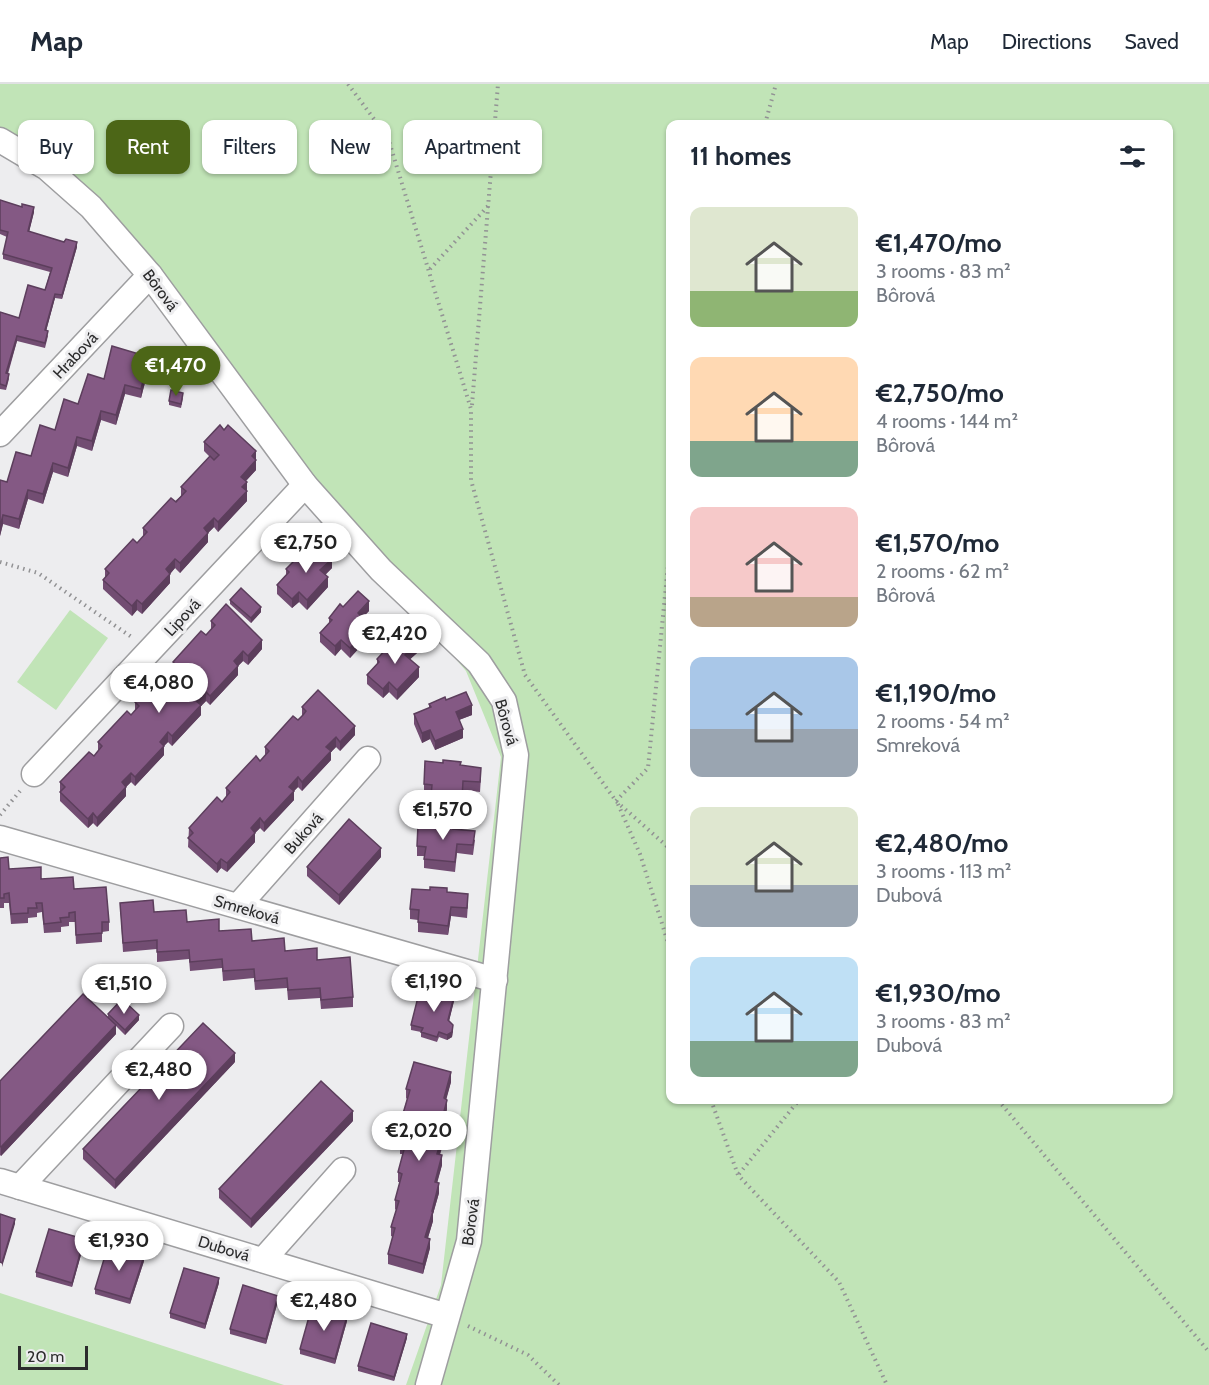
<!DOCTYPE html>
<meta charset="utf-8">
<style>
:root{--surface:#fff;--page:#f2f2f3;--text:#1f2937;--muted:#747a83;--line:#e0e1e3;--accent:#4c6617}
body{margin:0;font-family:Cabin,sans-serif;background:var(--page);color:var(--text);height:100vh;display:flex;flex-direction:column;font-size:22px;white-space:nowrap}
*{box-sizing:border-box;margin:0}
p{font-size:20px;color:var(--muted)}
.icon{flex:none;width:33px;height:33px;fill:none;stroke:currentColor;stroke-width:2;stroke-linecap:round;stroke-linejoin:round}
.map{position:relative;flex:1;overflow:hidden}
.panel{position:absolute;left:666px;top:36px;width:507px;height:984px;display:flex;flex-direction:column;background:var(--surface);border-radius:12px;box-shadow:0 2px 4px #0004}
.panel>*{flex:none}
.top-card{position:absolute;left:18px;top:36px;width:558px;height:54px;display:flex;gap:12px}
.scale{position:absolute;left:18px;bottom:15px;width:70px;box-sizing:border-box;padding-left:6px;border:3px solid #2c2c2d;border-top:0;font-size:16px;line-height:21px;white-space:nowrap;color:#2c2c2d;-webkit-text-stroke:4px #ededef;paint-order:stroke}
.price{position:absolute;translate:-50% -51px;padding:0 14px;border-radius:21px;background:#fff;color:#222;font-size:20px;line-height:39px;filter:drop-shadow(0 2px 3px #0008)}
.price::after{content:'';position:absolute;left:50%;top:36px;width:18px;height:14px;margin-left:-9px;background:inherit;clip-path:polygon(0 0,100% 0,50% 100%)}
.price.on{background:var(--accent);color:#fff}
ul{padding:0;list-style:none}
li{display:flex;align-items:center;gap:18px;height:150px;padding:0 24px}
li span{display:grid;place-items:center;flex:none;width:168px;height:120px;border-radius:12px;color:#555}
li>.icon{margin-inline-start:auto}
span .icon{width:72px;height:72px;fill:#fffc;stroke-width:1}
li b{font-size:26px}
h2{display:flex;justify-content:space-between;align-items:center;height:72px;padding:0 24px;font-size:26px}
.pill{padding:0 21px;border-radius:12px;background:var(--surface);box-shadow:0 2px 4px #0004;font-size:21px;line-height:54px}
.pill.on{background:var(--accent);color:#fff}
header{display:flex;align-items:center;gap:36px;box-sizing:border-box;height:84px;padding:0 30px;background:var(--surface);border-bottom:2px solid var(--line)}
header strong{font-size:28px}
nav{display:flex;gap:33px;margin-inline-start:auto;font-size:21px}
.map>svg:first-child{display:block}
.green{fill:#c1e4b7;fill-rule:evenodd}
.lines{fill:none;stroke-linecap:round;stroke-linejoin:round}
.minor-casing{stroke:#9e9ea0;stroke-width:27}
.path{stroke:#929294;stroke-width:4;stroke-dasharray:1.5 4.5;stroke-linecap:butt}
.minor{stroke:#fff;stroke-width:24}
.wall{fill:#724d72}
.shaded-wall{fill:#5c3e5c}
.building{fill:#845984;stroke:#5c3e5c;stroke-width:1.5}
.labels{text-anchor:middle;stroke-width:6;stroke-linejoin:round;paint-order:stroke}
.street-label{font-size:16px;fill:#2c2c2d;stroke:#ededef}
</style>
<header>
<strong>Map</strong>
<nav><a>Map</a><a>Directions</a><a>Saved</a></nav>
</header>
<div class="map">
<svg width="1209" height="1301" viewBox="0 0 1209 1301">
<rect width="100%" height="100%" fill="#ededef"/>
<g class="green">
<path d="M0,0H1209V1301H406L441,1201L501,673L466,587L315,409L77,107L0,67ZM670,40H1168V1016H670Z"/>
<polygon points="70,526 108,554 56,626 17,598"/>
<polygon points="0,1209 284,1301 0,1301"/>
</g>
<g class="lines">
<defs>
<g id="minor">
<polyline points="0,56 47,84 91,123 150,191 305,401 381,486 479,579 504,617 516,671 469,1157 428,1301"/>
<polyline points="0,350 150,191"/>
<polyline points="34,690 305,401"/>
<polyline points="0,754 495,896"/>
<polyline points="238,822 368,675"/>
<polyline points="0,1097 447,1232"/>
<polyline points="20,1103 171,942"/>
<polyline points="263,1176 343,1086"/>
</g>
</defs>
<use href="#minor" class="minor-casing"/>
<g class="path">
<polyline points="348,0 388,54 471,325 471,396 525,591 616,717 670,765"/>
<polyline points="765,40 776,0"/>
<polyline points="430,185 488,122"/>
<polyline points="472,321 498,0"/>
<polyline points="0,478 38,489 133,554"/>
<polyline points="616,717 648,684 670,461"/>
<polyline points="618,720 640,770 670,865"/>
<polyline points="0,731 20,707"/>
<polyline points="711,1016 738,1091 839,1198 887,1301"/>
<polyline points="998,1016 1209,1268"/>
<polyline points="739,1090 799,1016"/>
<polyline points="468,1242 528,1271 559,1301"/>
</g>
<use href="#minor" class="minor"/>
</g>
<g class="wall">
<polygon points="0,116 34,128 29,148 77,163 62,215 55,214 46,247 48,252 45,264 17,257 8,290 9,295 6,306 0,305 0,228 19,234 45,206 50,188 3,175 3,170 7,153 0,150"/>
<polygon points="149,283 141,314 125,310 116,341 101,336 92,367 77,362 68,393 53,388 43,420 28,415 19,445 3,440 0,452 0,396 7,398 78,320 104,295"/>
<polygon points="183,314 181,324 169,321 169,317"/>
<polygon points="224,346 256,367 256,386 246,397 247,398 247,417 218,448 214,443 208,449 208,458 180,489 175,484 170,490 170,499 142,530 137,526 132,532 103,505 103,496 105,494 105,485 137,459 143,453 143,444 181,412 181,403 210,373 204,367 204,358"/>
<polygon points="301,475 332,484 325,491 328,503 307,526 299,518 292,524 277,510 277,501 286,491 286,485"/>
<polygon points="230,516 261,528 251,539 230,520"/>
<polygon points="343,523 369,527 362,533 371,551 350,574 341,565 335,572 320,558 320,549 329,539 329,534"/>
<polygon points="211,537 262,565 248,581 243,577 238,582 238,591 210,621 206,617 201,622 201,631 172,662 168,658 164,662 164,671 135,702 131,698 126,703 126,712 97,743 93,739 88,744 60,717 60,698 94,672 98,667 98,658 131,631 135,627 135,618 168,591 173,586 173,578 206,551 211,546"/>
<polygon points="391,565 417,569 410,575 419,593 397,616 389,608 383,614 367,600 367,591 377,581 377,575"/>
<polygon points="446,616 472,631 459,636 463,654 435,666 430,655 422,659 414,640 414,630 429,624 429,620"/>
<polygon points="302,623 355,651 340,667 336,663 331,668 331,676 302,707 298,703 294,707 294,716 264,748 260,744 255,749 255,758 227,788 221,784 217,789 188,763 189,744 222,718 226,713 226,704 260,677 265,672 265,663 302,632"/>
<polygon points="461,682 481,693 480,708 463,706 462,724 431,722 432,710 424,709 424,700"/>
<polygon points="454,745 475,756 473,771 457,769 455,788 424,784 424,772 417,772 417,762"/>
<polygon points="381,773 339,821 307,792 307,783"/>
<polygon points="0,774 9,785 74,805 109,838 109,847 102,848 102,858 76,860 75,838 69,838 69,842 61,843 61,848 44,849 42,828 37,829 37,833 28,834 28,839 11,840 9,819 4,819 4,824 0,824"/>
<polygon points="447,808 468,820 467,834 451,832 448,851 418,848 418,836 410,835 410,825"/>
<polygon points="120,819 317,876 353,913 353,923 321,925 320,914 288,916 287,904 255,906 254,894 223,897 222,884 190,887 189,875 157,878 157,865 123,868"/>
<polygon points="424,914 454,917 449,937 453,946 452,953 447,956 439,953 437,958 421,953 421,948 411,946 411,941"/>
<polygon points="108,930 139,936 125,951 116,942 116,950 1,1072 0,1071 0,997 108,933"/>
<polygon points="235,978 115,1105 83,1075 83,1065"/>
<polygon points="451,998 446,1015 447,1025 443,1043 445,1053 440,1071 442,1081 437,1098 439,1109 433,1130 433,1137 428,1154 430,1164 423,1190 388,1180 388,1170 393,1153 391,1152 391,1143 396,1126 395,1125 395,1116 400,1098 398,1098 398,1088 403,1070 400,1070 400,1060 405,1043 402,1042 402,1033 407,1015 406,1014 406,1005"/>
<polygon points="353,1037 251,1144 219,1114 219,1105"/>
<polygon points="84,1160 72,1203 36,1193 36,1188"/>
<polygon points="144,1177 130,1220 95,1210 95,1205"/>
<polygon points="219,1199 205,1245 170,1234 170,1229"/>
<polygon points="278,1217 266,1260 230,1250 230,1245"/>
<polygon points="347,1237 335,1280 300,1270 300,1265"/>
<polygon points="407,1254 394,1297 358,1287 358,1282"/>
</g>
<g class="shaded-wall">
<polygon points="34,123 34,128 28,152 28,147"/>
<polygon points="77,158 77,163 62,215 62,211"/>
<polygon points="55,210 55,214 45,251 45,246"/>
<polygon points="17,252 17,257 6,294 6,289"/>
<polygon points="149,273 149,283 141,314 141,305"/>
<polygon points="125,301 125,310 116,341 116,331"/>
<polygon points="101,327 101,336 92,367 92,357"/>
<polygon points="77,353 77,362 68,393 68,384"/>
<polygon points="256,367 256,386 241,402 241,393 252,372"/>
<polygon points="53,379 53,388 43,420 43,410"/>
<polygon points="247,398 247,417 218,448 218,438 242,403"/>
<polygon points="28,406 28,415 19,445 19,435"/>
<polygon points="3,431 3,440 0,452 0,443"/>
<polygon points="214,434 214,443 208,449 208,458 180,489 180,479 204,444"/>
<polygon points="175,475 175,484 170,490 170,499 142,530 142,520 166,485"/>
<polygon points="332,475 332,484 320,496 320,486"/>
<polygon points="328,493 328,503 307,526 307,516"/>
<polygon points="299,508 299,518 292,524 292,515"/>
<polygon points="137,516 137,526 132,532 132,522"/>
<polygon points="369,517 369,527 358,539 358,529"/>
<polygon points="261,523 261,528 251,539 251,534"/>
<polygon points="371,542 371,551 350,574 350,564"/>
<polygon points="262,556 262,565 248,581 248,572"/>
<polygon points="341,556 341,565 335,572 335,562"/>
<polygon points="417,559 417,569 405,580 405,571"/>
<polygon points="243,567 243,577 238,582 238,591 210,621 210,612 234,577"/>
<polygon points="419,583 419,593 397,616 397,606"/>
<polygon points="389,598 389,608 383,614 383,605"/>
<polygon points="206,608 206,617 201,622 201,631 172,662 172,652 196,617"/>
<polygon points="472,621 472,631 456,637 456,628"/>
<polygon points="355,642 355,651 340,667 340,658"/>
<polygon points="463,645 463,654 435,666 435,657"/>
<polygon points="430,646 430,655 422,659 422,649"/>
<polygon points="168,648 168,658 164,662 164,671 135,702 135,693 160,658"/>
<polygon points="336,653 336,663 331,668 331,676 302,707 302,698 326,663"/>
<polygon points="131,689 131,698 126,703 126,712 97,743 97,734 122,698"/>
<polygon points="298,693 298,703 294,707 294,716 264,748 264,739 289,703"/>
<polygon points="93,729 93,739 88,744 88,735"/>
<polygon points="260,734 260,744 255,749 255,758 227,788 227,779 251,744"/>
<polygon points="381,764 381,773 339,821 339,811"/>
<polygon points="221,775 221,784 217,789 217,780"/>
<polygon points="451,823 451,832 448,851 448,842"/>
<polygon points="454,912 454,917 448,941 448,936"/>
<polygon points="139,931 139,936 125,951 125,946"/>
<polygon points="116,941 116,950 1,1072 1,1063"/>
<polygon points="453,941 453,946 452,953 447,956 447,951"/>
<polygon points="235,969 235,978 115,1105 115,1096"/>
<polygon points="451,988 451,998 444,1024 444,1014"/>
<polygon points="447,1016 447,1025 440,1052 440,1043"/>
<polygon points="353,1027 353,1037 251,1144 251,1135"/>
<polygon points="445,1044 445,1053 437,1079 437,1070"/>
<polygon points="442,1071 442,1081 435,1107 435,1098"/>
<polygon points="439,1099 439,1109 433,1130 433,1137 425,1163 425,1153"/>
<polygon points="15,1135 15,1140 2,1183 2,1179"/>
<polygon points="84,1155 84,1160 72,1203 72,1199"/>
<polygon points="430,1155 430,1164 423,1190 423,1180"/>
<polygon points="144,1172 144,1177 130,1220 130,1215"/>
<polygon points="219,1194 219,1199 205,1245 205,1240"/>
<polygon points="278,1212 278,1217 266,1260 266,1255"/>
<polygon points="347,1232 347,1237 335,1280 335,1275"/>
<polygon points="407,1250 407,1254 394,1297 394,1293"/>
</g>
<g class="building">
<polygon points="0,116 22,123 22,120 34,123 28,147 64,158 66,155 77,158 62,211 55,210 45,246 48,247 45,259 17,252 6,289 9,290 6,302 0,300 0,228 19,234 28,201 45,206 52,184 3,170 8,148 0,146"/>
<polygon points="112,262 149,273 141,305 125,301 116,331 101,327 92,357 77,353 68,384 53,379 43,410 28,406 19,435 3,431 0,443 0,396 7,398 16,368 31,372 40,341 55,346 64,315 78,320 88,290 104,295"/>
<polygon points="171,306 183,309 181,320 169,317"/>
<polygon points="220,341 224,346 228,341 256,367 252,372 256,376 241,393 247,398 242,403 247,407 218,438 214,434 204,444 208,449 180,479 175,475 166,485 170,490 142,520 137,516 132,522 103,496 109,489 105,485 133,455 137,459 147,448 143,444 171,414 176,418 186,407 181,403 210,372 214,376 219,371 204,358"/>
<polygon points="315,459 332,475 320,486 328,493 307,516 299,508 292,515 277,501 289,488 286,485 298,473 301,475"/>
<polygon points="241,504 261,523 251,534 230,516"/>
<polygon points="358,507 369,517 358,529 371,542 350,564 341,556 335,562 320,549 332,536 329,534 340,520 343,523"/>
<polygon points="226,520 262,556 248,572 243,567 234,577 238,582 210,612 206,608 196,617 201,621 172,652 168,648 160,658 164,662 135,693 131,689 122,698 126,703 97,734 93,729 88,735 60,708 65,703 60,698 89,668 94,672 102,662 98,658 127,627 131,631 139,622 135,618 164,587 168,591 177,582 173,578 201,547 206,551 215,541 211,537"/>
<polygon points="406,550 417,559 405,571 419,583 397,606 389,598 383,605 367,591 379,578 377,575 388,563 391,565"/>
<polygon points="318,606 355,642 340,658 336,653 326,663 331,667 302,698 298,693 289,703 294,707 264,739 260,734 251,744 255,749 227,779 221,775 217,780 188,754 193,749 189,744 217,713 222,718 230,708 226,704 256,672 260,677 269,667 265,663 293,632 298,636 303,631 306,627 302,623"/>
<polygon points="466,608 472,621 456,628 463,645 435,657 430,646 422,649 414,630 431,623 429,620 445,613 446,616"/>
<polygon points="443,676 461,678 460,681 481,684 480,698 463,697 462,715 431,712 432,701 424,700 425,677 443,679"/>
<polygon points="349,735 381,764 339,811 307,783"/>
<polygon points="436,739 454,741 453,745 475,747 473,761 457,760 455,778 424,775 426,763 417,762 418,741 436,742"/>
<polygon points="8,773 9,785 41,783 41,795 73,793 74,805 106,803 109,838 102,838 102,849 76,851 75,828 69,829 69,833 60,834 61,838 44,840 42,819 36,819 37,824 28,824 28,829 11,830 9,809 4,810 4,814 0,814 0,774"/>
<polygon points="430,803 447,804 447,808 468,810 467,824 451,823 448,842 418,838 419,826 410,825 412,805 430,806"/>
<polygon points="153,816 154,828 186,826 187,838 219,835 219,847 251,845 252,857 284,854 285,867 317,864 317,876 350,873 353,913 321,916 320,904 288,906 287,894 255,897 254,885 223,887 222,875 190,878 189,866 157,868 157,856 123,859 120,819"/>
<polygon points="427,904 454,912 448,936 453,941 452,948 447,951 439,948 437,953 421,948 423,944 411,941 418,913 424,914"/>
<polygon points="83,910 116,941 1,1063 0,1062 0,997"/>
<polygon points="122,915 139,931 125,946 108,930"/>
<polygon points="203,939 235,969 115,1096 83,1065"/>
<polygon points="414,978 451,988 444,1014 447,1016 440,1043 445,1044 437,1070 442,1071 435,1098 439,1099 432,1127 433,1127 425,1153 430,1155 423,1180 388,1170 395,1144 391,1143 399,1117 395,1116 402,1090 398,1088 405,1062 400,1060 407,1034 402,1033 410,1006 406,1005"/>
<polygon points="321,997 353,1027 251,1135 219,1105"/>
<polygon points="0,1130 15,1135 2,1179 0,1178"/>
<polygon points="49,1145 84,1155 72,1199 36,1188"/>
<polygon points="108,1162 144,1172 130,1215 95,1205"/>
<polygon points="184,1184 219,1194 205,1240 170,1229"/>
<polygon points="243,1201 278,1212 266,1255 230,1245"/>
<polygon points="312,1222 347,1232 335,1275 300,1265"/>
<polygon points="371,1239 407,1250 394,1293 358,1282"/>
</g>
<g class="labels">
<g class="street-label">
<text transform="translate(161 206) rotate(53)" y="6">Bôrová</text>
<text transform="translate(75 271) rotate(-47)" y="6">Hrabová</text>
<text transform="translate(182 533) rotate(-47)" y="6">Lipová</text>
<text transform="translate(507 638) rotate(74)" y="6">Bôrová</text>
<text transform="translate(303 749) rotate(-48)" y="6">Buková</text>
<text transform="translate(247 825) rotate(16)" y="6">Smreková</text>
<text transform="translate(470 1138) rotate(-82)" y="6">Bôrová</text>
<text transform="translate(224 1164) rotate(17)" y="6">Dubová</text>
</g>
</g>
</svg>
<div class="scale">20 m</div>
<b class="price on" style="left:176px;top:313px">€1,470</b>
<b class="price" style="left:306px;top:490px">€2,750</b>
<b class="price" style="left:395px;top:581px">€2,420</b>
<b class="price" style="left:159px;top:630px">€4,080</b>
<b class="price" style="left:443px;top:757px">€1,570</b>
<b class="price" style="left:434px;top:929px">€1,190</b>
<b class="price" style="left:124px;top:931px">€1,510</b>
<b class="price" style="left:159px;top:1017px">€2,480</b>
<b class="price" style="left:419px;top:1078px">€2,020</b>
<b class="price" style="left:119px;top:1188px">€1,930</b>
<b class="price" style="left:324px;top:1248px">€2,480</b>
<div class="top-card">
<a class="pill">Buy</a>
<a class="pill on">Rent</a>
<a class="pill">Filters</a>
<a class="pill">New</a>
<a class="pill">Apartment</a>
</div>
<section class="panel">
<h2>11 homes<svg class="icon" aria-label="filters" viewBox="0 0 24 24"><path d="M4 7h16M4 17h16"/><circle cx="9" cy="7" r="2"/><circle cx="15" cy="17" r="2"/></svg></h2>
<ul>
<li><span style="background:linear-gradient(#dfe7d0 70%,#8fb573 0)"><svg class="icon" aria-label="home" viewBox="0 0 24 24"><path d="M3 11l9-7 9 7M6 9v11h12V9"/></svg></span><div><b>€1,470/mo</b><p>3 rooms · 83 m²</p><p>Bôrová</p></div></li>
<li><span style="background:linear-gradient(#ffd9b3 70%,#7fa58c 0)"><svg class="icon" aria-label="home" viewBox="0 0 24 24"><path d="M3 11l9-7 9 7M6 9v11h12V9"/></svg></span><div><b>€2,750/mo</b><p>4 rooms · 144 m²</p><p>Bôrová</p></div></li>
<li><span style="background:linear-gradient(#f6c9c9 75%,#b9a48a 0)"><svg class="icon" aria-label="home" viewBox="0 0 24 24"><path d="M3 11l9-7 9 7M6 9v11h12V9"/></svg></span><div><b>€1,570/mo</b><p>2 rooms · 62 m²</p><p>Bôrová</p></div></li>
<li><span style="background:linear-gradient(#a9c7e8 60%,#9aa5b1 0)"><svg class="icon" aria-label="home" viewBox="0 0 24 24"><path d="M3 11l9-7 9 7M6 9v11h12V9"/></svg></span><div><b>€1,190/mo</b><p>2 rooms · 54 m²</p><p>Smreková</p></div></li>
<li><span style="background:linear-gradient(#dfe7d0 65%,#9aa5b1 0)"><svg class="icon" aria-label="home" viewBox="0 0 24 24"><path d="M3 11l9-7 9 7M6 9v11h12V9"/></svg></span><div><b>€2,480/mo</b><p>3 rooms · 113 m²</p><p>Dubová</p></div></li>
<li><span style="background:linear-gradient(#bfe0f5 70%,#7fa58c 0)"><svg class="icon" aria-label="home" viewBox="0 0 24 24"><path d="M3 11l9-7 9 7M6 9v11h12V9"/></svg></span><div><b>€1,930/mo</b><p>3 rooms · 83 m²</p><p>Dubová</p></div></li>
</ul>
</section>
</div>
